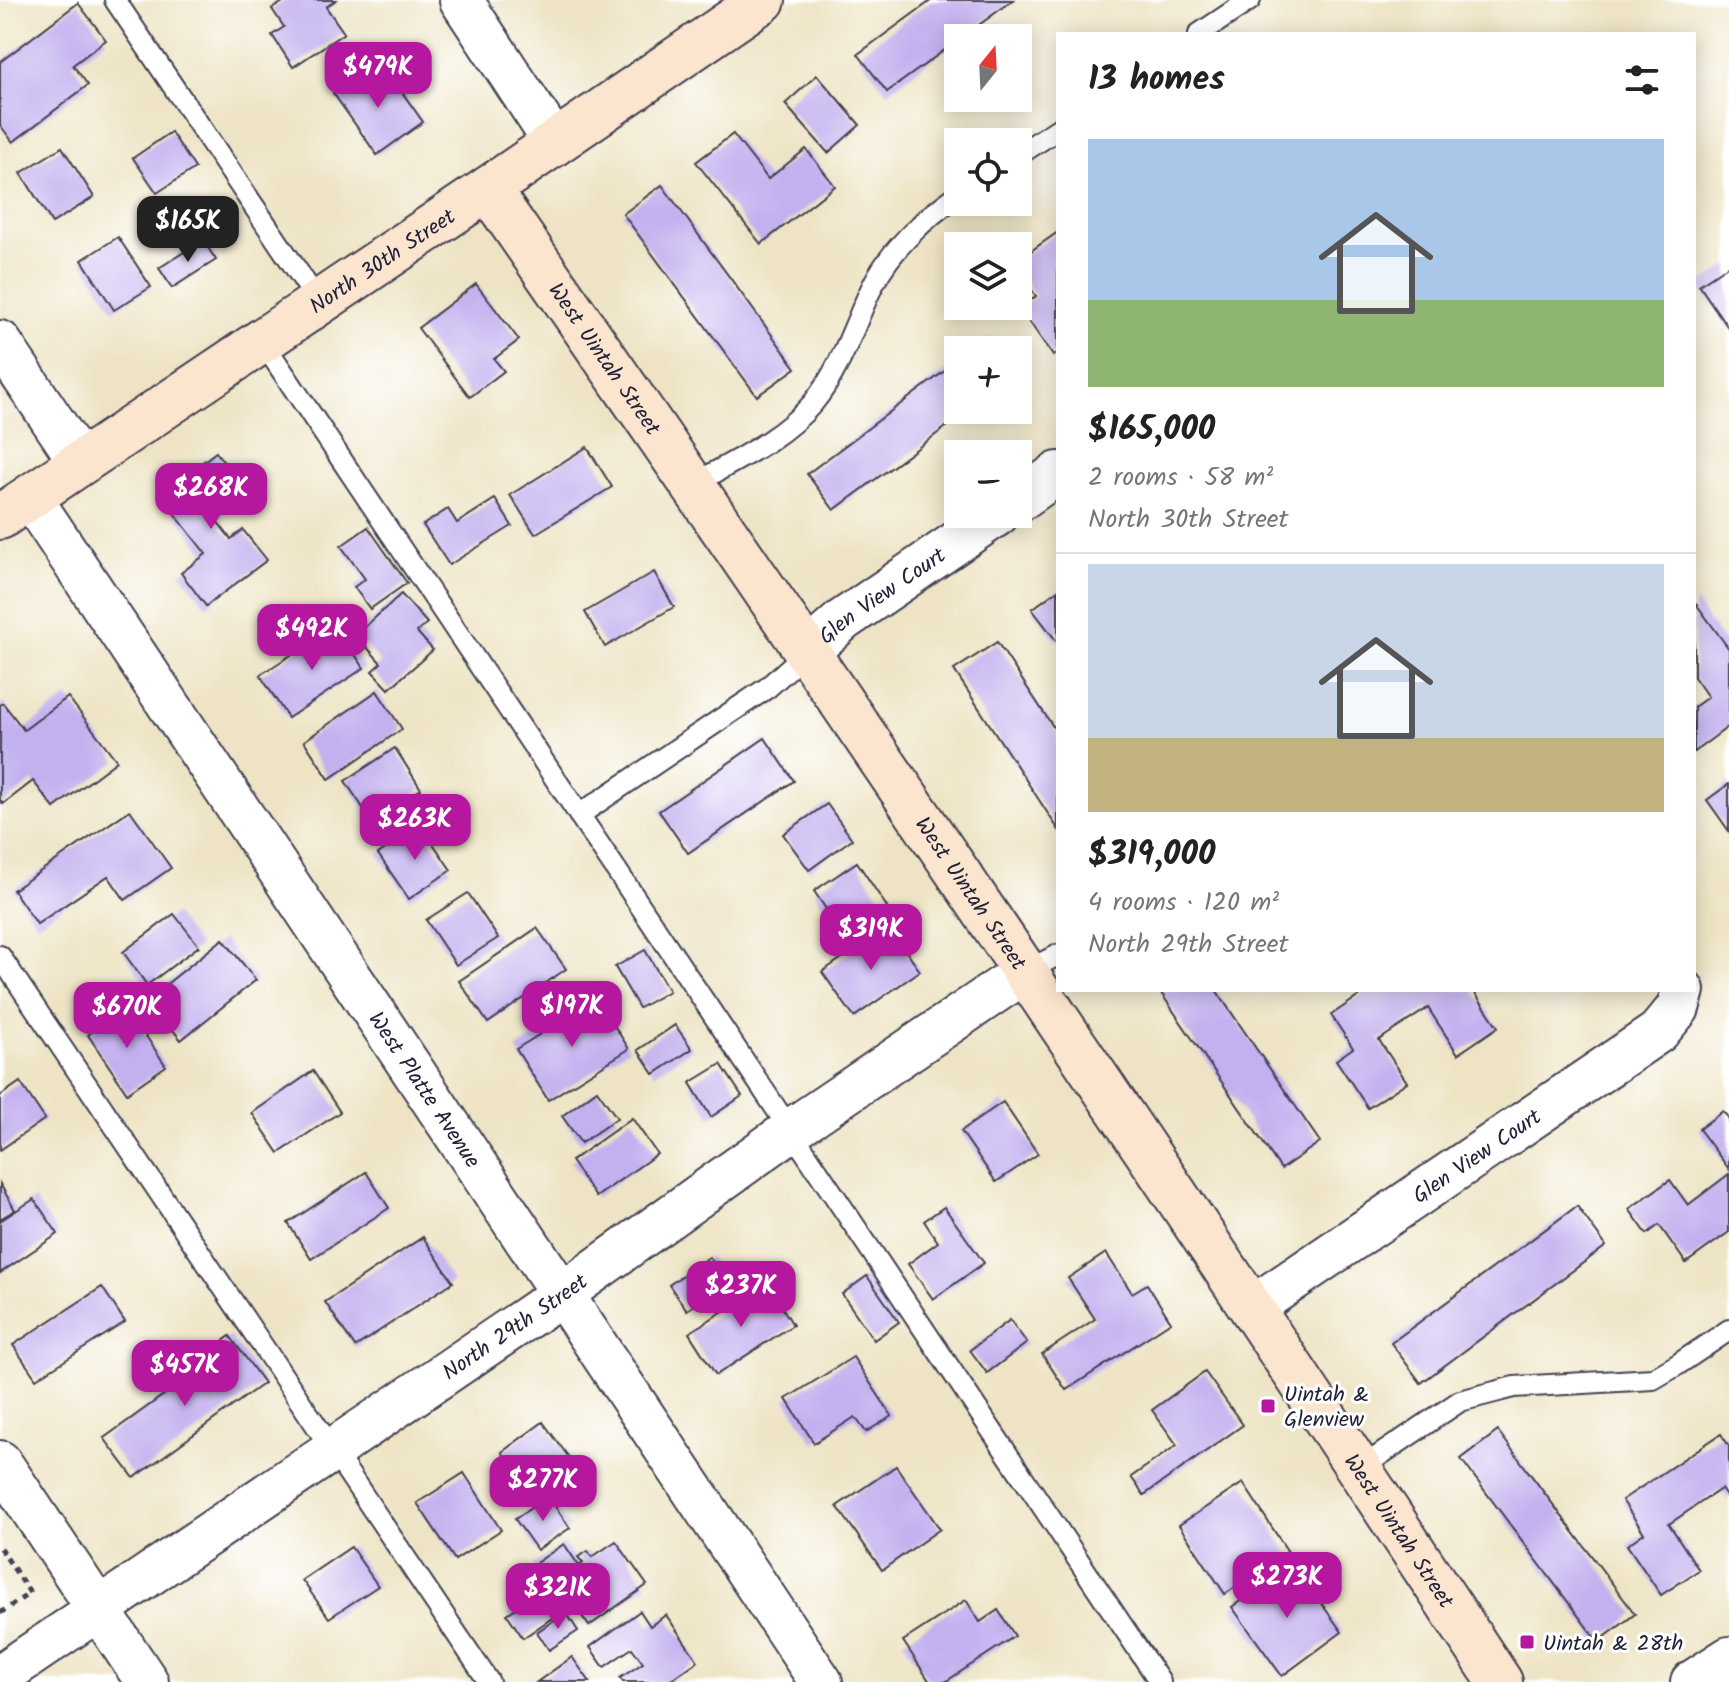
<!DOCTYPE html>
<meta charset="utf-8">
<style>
:root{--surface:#fff;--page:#f2f2f2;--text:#222;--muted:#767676;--line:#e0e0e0;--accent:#b5179e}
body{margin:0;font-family:Kalam,sans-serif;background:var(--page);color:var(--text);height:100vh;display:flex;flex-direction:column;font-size:30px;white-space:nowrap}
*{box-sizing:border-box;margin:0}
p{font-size:26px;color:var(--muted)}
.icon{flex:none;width:44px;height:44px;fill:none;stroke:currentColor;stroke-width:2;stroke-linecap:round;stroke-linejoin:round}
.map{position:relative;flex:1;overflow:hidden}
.side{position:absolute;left:1056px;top:32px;width:640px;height:960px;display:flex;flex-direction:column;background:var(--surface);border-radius:0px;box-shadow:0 4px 20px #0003}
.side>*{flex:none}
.needle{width:52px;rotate:18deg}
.fabs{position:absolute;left:944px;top:24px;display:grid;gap:16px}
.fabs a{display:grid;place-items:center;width:88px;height:88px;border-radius:0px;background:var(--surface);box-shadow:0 4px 20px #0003;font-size:40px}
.price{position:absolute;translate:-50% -68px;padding:0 18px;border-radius:16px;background:var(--accent);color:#fff;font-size:26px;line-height:52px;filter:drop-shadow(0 2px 4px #0008)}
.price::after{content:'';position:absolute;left:50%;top:48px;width:24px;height:18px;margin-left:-12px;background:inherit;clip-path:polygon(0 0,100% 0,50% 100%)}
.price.active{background:#222;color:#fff}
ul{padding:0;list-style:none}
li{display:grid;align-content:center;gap:16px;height:424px;padding:0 32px}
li+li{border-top:2px solid var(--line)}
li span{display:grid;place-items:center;height:248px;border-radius:0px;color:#555}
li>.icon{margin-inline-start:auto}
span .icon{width:144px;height:144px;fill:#fffc;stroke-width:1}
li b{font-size:34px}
h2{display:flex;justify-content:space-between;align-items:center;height:96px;padding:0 32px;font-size:34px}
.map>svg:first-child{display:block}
.building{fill:#c3b0ef}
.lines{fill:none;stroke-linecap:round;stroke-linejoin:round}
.service-casing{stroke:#413f50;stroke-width:24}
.minor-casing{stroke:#413f50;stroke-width:46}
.secondary-casing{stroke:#413f50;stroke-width:48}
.path{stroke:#413f50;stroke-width:5;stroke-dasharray:6 6;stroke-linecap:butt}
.service{stroke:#fff;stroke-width:20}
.minor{stroke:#fff;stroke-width:42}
.secondary{stroke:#fce5cf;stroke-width:44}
.poi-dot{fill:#b5179e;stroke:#fff;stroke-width:3}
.labels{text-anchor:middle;stroke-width:6;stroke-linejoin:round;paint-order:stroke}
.street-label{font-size:22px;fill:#22223b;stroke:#fff}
.poi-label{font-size:22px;fill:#22223b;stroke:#fff;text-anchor:start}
</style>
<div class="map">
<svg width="1729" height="1682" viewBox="0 0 1729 1682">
<rect width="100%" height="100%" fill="#fff"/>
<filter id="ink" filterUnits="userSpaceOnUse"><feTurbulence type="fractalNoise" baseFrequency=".0125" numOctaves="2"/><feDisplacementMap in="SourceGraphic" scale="16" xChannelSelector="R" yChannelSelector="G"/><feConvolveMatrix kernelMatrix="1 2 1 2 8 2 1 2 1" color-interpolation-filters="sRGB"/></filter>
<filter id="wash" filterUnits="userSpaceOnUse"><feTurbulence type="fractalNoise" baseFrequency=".006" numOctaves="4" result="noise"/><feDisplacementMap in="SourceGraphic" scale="32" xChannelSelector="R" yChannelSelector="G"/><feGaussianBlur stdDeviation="1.8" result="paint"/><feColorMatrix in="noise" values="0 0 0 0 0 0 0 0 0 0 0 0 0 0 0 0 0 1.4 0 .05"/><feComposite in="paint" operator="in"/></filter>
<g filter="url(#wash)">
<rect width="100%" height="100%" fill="#eee4c5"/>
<g id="blocks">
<g class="building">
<polygon points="286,0 336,0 326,7 344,33 293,67 272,35 284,27 272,9"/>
<polygon points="932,0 1013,0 887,92 858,54"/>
<polygon points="78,3 106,40 73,65 88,85 13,142 0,125 0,62"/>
<polygon points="369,67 387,92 397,85 423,122 377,155 333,93"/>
<polygon points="817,75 860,125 828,153 785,104"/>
<polygon points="171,132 195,168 157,193 133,158"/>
<polygon points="733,134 768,179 806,149 835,186 761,244 696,162"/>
<polygon points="62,147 94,197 52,223 21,173"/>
<polygon points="662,185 796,368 757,396 623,214"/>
<polygon points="1058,232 1058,353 1053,356 1020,308 1036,296 1018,271 1018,260"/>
<polygon points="118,237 151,287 114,310 82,260"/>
<polygon points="203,240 216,260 172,288 159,268"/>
<polygon points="1729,265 1729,329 1699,285"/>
<polygon points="476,284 519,340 494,359 504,371 470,397 418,328"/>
<polygon points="990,337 1000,350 973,350"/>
<polygon points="958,361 958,410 969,410 834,510 807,474"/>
<polygon points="587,447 612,487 535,534 510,495"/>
<polygon points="216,452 239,482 206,507 231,539 243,530 267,560 206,606 181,573 206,554 160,495"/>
<polygon points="495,499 512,526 449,565 423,525 448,509 457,523"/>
<polygon points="368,527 407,583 370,609 354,587 365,579 341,546"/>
<polygon points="654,572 674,607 605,647 585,612"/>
<polygon points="1058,590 1058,643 1032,609"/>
<polygon points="401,594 427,623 417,632 433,650 389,689 372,671 381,663 356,635"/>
<polygon points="1694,601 1729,649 1729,726 1694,752 1694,707 1708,697 1694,677"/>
<polygon points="336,626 364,668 288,718 260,675"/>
<polygon points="997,642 1058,734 1058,829 954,670"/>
<polygon points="377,691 402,729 329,779 304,741"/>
<polygon points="68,697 117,761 54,808 33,781 3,804 0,800 0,705 3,703 24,730"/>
<polygon points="765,738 794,781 688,853 659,811"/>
<polygon points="395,748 421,789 372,821 345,781"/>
<polygon points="1729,784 1729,831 1707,800"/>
<polygon points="827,804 852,839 809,870 783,834"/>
<polygon points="130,810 171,868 125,900 108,876 37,924 13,890"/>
<polygon points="421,826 451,870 409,899 378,854"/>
<polygon points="857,862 887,907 844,936 814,891"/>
<polygon points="468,893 498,938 456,965 426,920"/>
<polygon points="174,914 199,946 147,985 123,952"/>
<polygon points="888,926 920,971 854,1017 822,972"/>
<polygon points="537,928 566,969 488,1023 459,981"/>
<polygon points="223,939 256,980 181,1040 148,999"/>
<polygon points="645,950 669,991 639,1008 615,967"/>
<polygon points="1159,990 1216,990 1320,1142 1281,1169"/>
<polygon points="1368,990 1473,990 1498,1027 1458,1054 1428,1008 1379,1040 1407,1082 1368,1108 1336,1060 1353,1048 1331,1015"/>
<polygon points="597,999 629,1049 548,1100 516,1049"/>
<polygon points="127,1008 166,1066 127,1093 88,1035"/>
<polygon points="675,1025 692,1049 654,1074 638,1050"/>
<polygon points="721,1064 742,1096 711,1117 690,1083"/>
<polygon points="313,1071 340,1112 279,1153 252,1113"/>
<polygon points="20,1082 45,1119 0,1150 0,1096"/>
<polygon points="597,1090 617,1118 581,1143 562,1116"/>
<polygon points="1003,1102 1038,1154 996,1182 961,1131"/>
<polygon points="1723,1111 1729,1119 1729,1169 1699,1129"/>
<polygon points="632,1118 657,1154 596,1197 571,1161"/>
<polygon points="366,1172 389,1208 311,1259 288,1223"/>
<polygon points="1729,1174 1729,1232 1686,1263 1659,1225 1647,1234 1629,1209 1670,1180 1688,1205"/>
<polygon points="0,1184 15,1210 0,1219"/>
<polygon points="34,1199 58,1234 0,1273 0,1221"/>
<polygon points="1577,1206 1606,1246 1421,1383 1391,1343"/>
<polygon points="944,1207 984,1263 933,1299 908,1264 938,1242 924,1221"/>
<polygon points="423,1237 453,1282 355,1347 325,1302"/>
<polygon points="1106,1253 1132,1293 1147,1284 1171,1322 1066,1390 1042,1354 1095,1319 1068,1278"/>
<polygon points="709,1257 736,1293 712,1310 703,1299 687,1310 669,1285"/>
<polygon points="867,1276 899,1322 874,1340 842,1294"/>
<polygon points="767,1283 793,1325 716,1375 689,1333"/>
<polygon points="102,1287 125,1322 36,1379 13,1345"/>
<polygon points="1010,1320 1027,1343 987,1373 970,1350"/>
<polygon points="230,1336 264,1383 134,1478 104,1438 201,1368 196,1361"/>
<polygon points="853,1357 892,1416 866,1432 855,1417 814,1443 786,1399"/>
<polygon points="1205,1372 1243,1425 1144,1495 1131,1477 1177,1445 1152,1410"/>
<polygon points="543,1422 573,1463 532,1493 502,1452"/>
<polygon points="1498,1431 1635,1614 1598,1642 1461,1459"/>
<polygon points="1721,1434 1729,1446 1729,1501 1721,1489 1669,1524 1699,1570 1661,1595 1627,1545 1644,1533 1622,1500"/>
<polygon points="896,1466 940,1529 882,1570 837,1506"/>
<polygon points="464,1473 501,1530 455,1560 417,1503"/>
<polygon points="1243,1483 1288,1552 1225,1594 1179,1525"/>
<polygon points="548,1496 570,1528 537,1550 515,1519"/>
<polygon points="616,1541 647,1585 589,1626 558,1582 550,1587 565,1609 523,1638 507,1614 548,1587 533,1565 564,1544 579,1566 583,1563 578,1557 588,1551 592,1557"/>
<polygon points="351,1547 378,1586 329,1618 302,1580"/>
<polygon points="1292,1563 1342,1632 1282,1676 1232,1607"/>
<polygon points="966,1600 980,1622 998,1610 1015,1636 945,1682 930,1682 903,1641"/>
<polygon points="640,1611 650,1626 666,1615 698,1661 668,1682 623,1682 620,1678 643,1663 632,1648 604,1667 590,1647"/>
<polygon points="566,1612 578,1631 549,1650 537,1632"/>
<polygon points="572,1657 590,1682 537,1682"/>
</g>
</g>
</g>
<g filter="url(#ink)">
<use href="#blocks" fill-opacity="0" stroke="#413f50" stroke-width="2"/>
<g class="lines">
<defs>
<g id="service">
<polyline points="115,0 319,303"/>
<polyline points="1199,34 1250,0"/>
<polyline points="1018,155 1058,129"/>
<polyline points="262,341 1160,1682"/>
<path d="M692,485C734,461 781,440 813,403C842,368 854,323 874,283C892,248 926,217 958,195"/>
<polyline points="579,815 767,688 807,652"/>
<polyline points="0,956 489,1682"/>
<polyline points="1026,971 1058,955"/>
<polyline points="1359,1469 1460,1401 1514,1387 1653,1379 1677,1365 1729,1330"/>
</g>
<g id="minor">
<polyline points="461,0 555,143"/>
<polyline points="0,342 81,463"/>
<path id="s1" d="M30,497L821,1682"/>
<polyline points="1018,501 1058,473"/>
<path id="s2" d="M807,652L843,620L998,514"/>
<path id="s3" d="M1253,1307L1658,1032L1678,1008L1683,990"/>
<polyline points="0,1462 147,1682"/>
<path id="s4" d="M0,1676L562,1294L791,1130L1026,971"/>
<polyline points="1692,1682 1729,1658"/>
</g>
<g id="secondary">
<path id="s5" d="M488,189C831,683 1169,1180 1500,1682"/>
<path id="s6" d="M0,517L488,189L763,0"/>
</g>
</defs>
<use href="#service" class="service-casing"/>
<use href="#minor" class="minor-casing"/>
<use href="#secondary" class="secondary-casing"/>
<polyline class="path" points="0,1548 30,1593 0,1613"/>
<use href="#service" class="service"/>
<use href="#minor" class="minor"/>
<use href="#secondary" class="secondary"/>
</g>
</g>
<g class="poi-dot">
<rect x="1260" y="1398" width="16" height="16" rx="4"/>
<rect x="1519" y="1634" width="16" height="16" rx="4"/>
</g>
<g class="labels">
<g class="street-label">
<text dy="8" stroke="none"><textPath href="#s6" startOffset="460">North 30th Street</textPath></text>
<text dy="8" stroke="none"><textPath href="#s5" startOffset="206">West Uintah Street</textPath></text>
<text dy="8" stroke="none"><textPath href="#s2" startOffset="94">Glen View Court</textPath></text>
<text dy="8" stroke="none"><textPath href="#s5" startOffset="854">West Uintah Street</textPath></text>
<text dy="8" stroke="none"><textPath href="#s1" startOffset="712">West Platte Avenue</textPath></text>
<text dy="8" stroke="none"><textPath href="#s3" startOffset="270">Glen View Court</textPath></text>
<text dy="8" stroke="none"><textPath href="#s4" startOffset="622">North 29th Street</textPath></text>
<text dy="8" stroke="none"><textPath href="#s5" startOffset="1622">West Uintah Street</textPath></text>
</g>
<g class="poi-label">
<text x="1284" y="1401">Uintah &amp;<tspan x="1284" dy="25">Glenview</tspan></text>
<text x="1543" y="1650">Uintah &amp; 28th</text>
</g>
</g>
</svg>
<div class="fabs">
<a><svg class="needle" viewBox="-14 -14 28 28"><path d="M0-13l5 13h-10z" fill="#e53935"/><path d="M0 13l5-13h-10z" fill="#767676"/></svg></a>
<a><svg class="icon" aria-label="locate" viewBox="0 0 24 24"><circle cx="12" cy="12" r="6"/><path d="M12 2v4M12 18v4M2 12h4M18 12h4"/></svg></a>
<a><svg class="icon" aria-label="layers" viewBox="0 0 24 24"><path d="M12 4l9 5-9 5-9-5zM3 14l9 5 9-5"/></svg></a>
<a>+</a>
<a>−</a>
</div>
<b class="price" style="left:378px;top:110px">$479K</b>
<b class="price active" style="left:188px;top:264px">$165K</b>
<b class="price" style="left:211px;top:531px">$268K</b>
<b class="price" style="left:312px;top:672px">$492K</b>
<b class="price" style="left:415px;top:862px">$263K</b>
<b class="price" style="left:871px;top:972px">$319K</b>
<b class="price" style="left:572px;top:1049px">$197K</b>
<b class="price" style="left:127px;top:1050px">$670K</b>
<b class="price" style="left:741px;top:1329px">$237K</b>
<b class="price" style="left:185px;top:1408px">$457K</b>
<b class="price" style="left:543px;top:1523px">$277K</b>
<b class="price" style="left:1287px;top:1620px">$273K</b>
<b class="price" style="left:558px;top:1631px">$321K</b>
<section class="side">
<h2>13 homes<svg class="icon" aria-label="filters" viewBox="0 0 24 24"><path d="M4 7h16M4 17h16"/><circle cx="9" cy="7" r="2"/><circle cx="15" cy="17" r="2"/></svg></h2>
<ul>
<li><span style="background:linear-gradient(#a9c7e8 65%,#8fb573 0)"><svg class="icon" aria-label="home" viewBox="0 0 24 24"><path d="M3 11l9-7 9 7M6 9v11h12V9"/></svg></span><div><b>$165,000</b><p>2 rooms · 58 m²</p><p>North 30th Street</p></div></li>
<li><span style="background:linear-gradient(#c9d6e8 70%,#c2b280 0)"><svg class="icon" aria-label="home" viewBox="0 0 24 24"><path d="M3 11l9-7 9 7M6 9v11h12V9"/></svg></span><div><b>$319,000</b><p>4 rooms · 120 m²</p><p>North 29th Street</p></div></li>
</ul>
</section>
</div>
